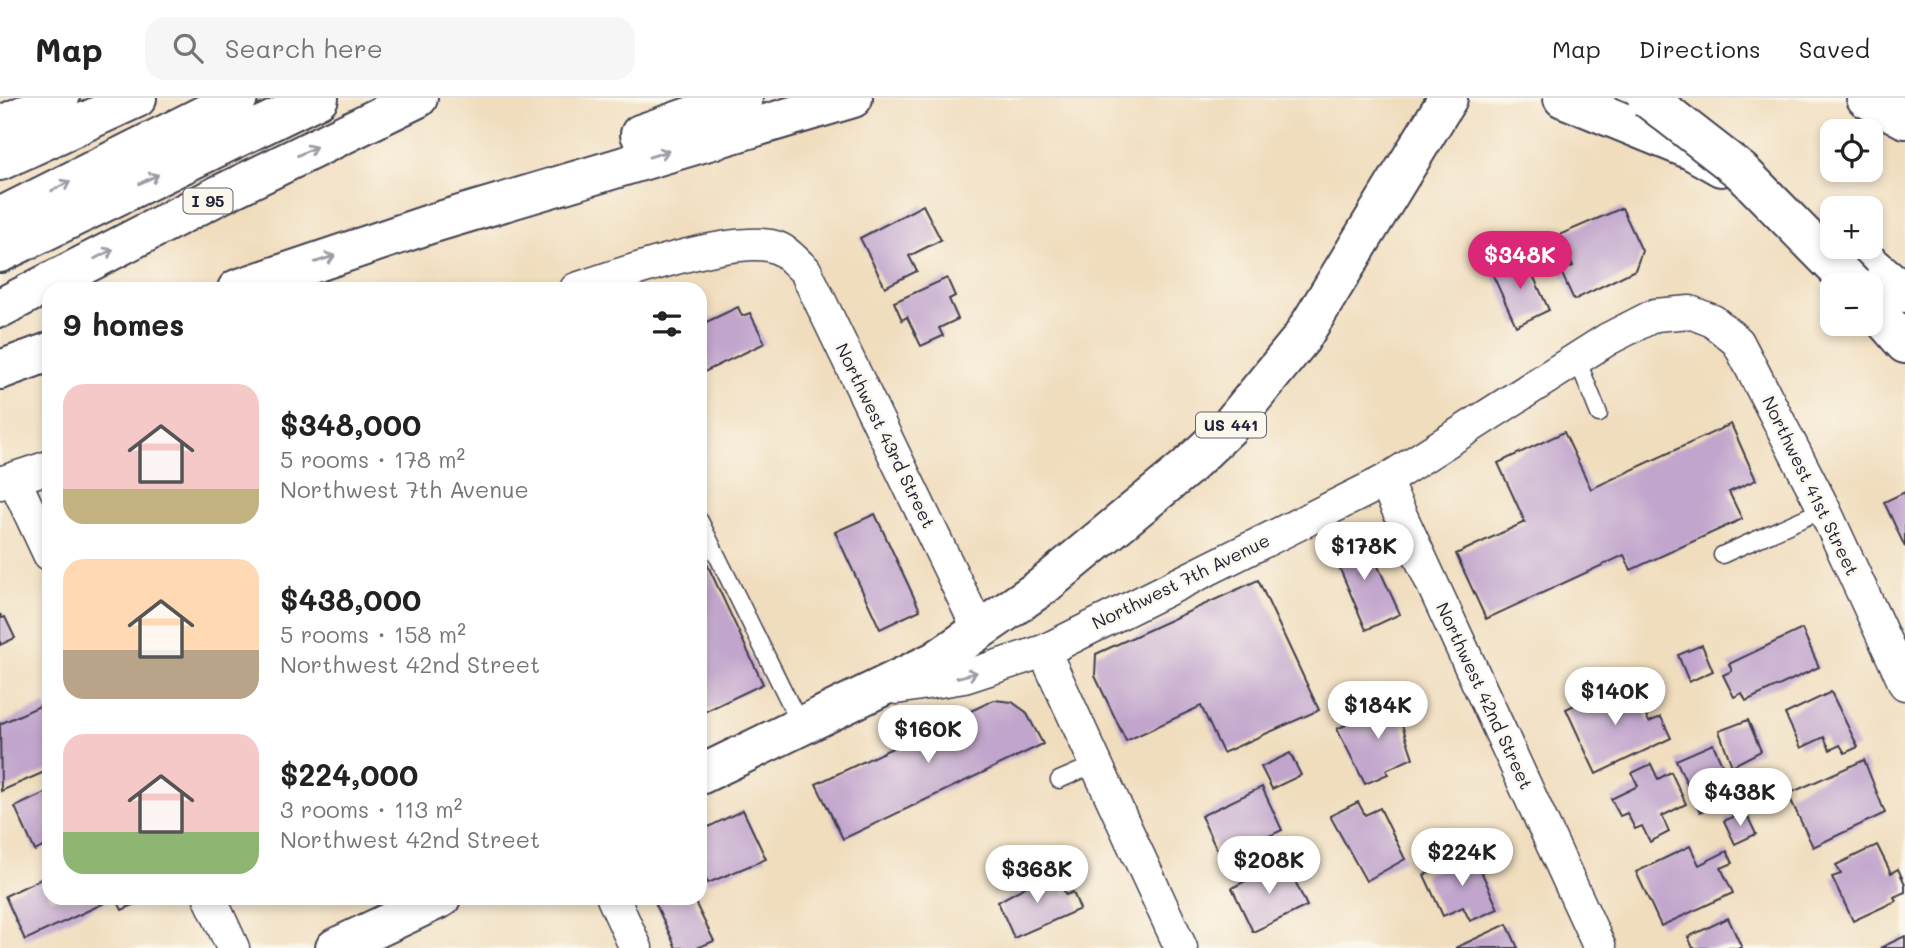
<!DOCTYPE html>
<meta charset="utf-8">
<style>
:root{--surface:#fff;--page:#f6f6f6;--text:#222;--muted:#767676;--line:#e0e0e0;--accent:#db2777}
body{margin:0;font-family:Mali,sans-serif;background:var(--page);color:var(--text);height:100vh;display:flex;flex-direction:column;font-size:26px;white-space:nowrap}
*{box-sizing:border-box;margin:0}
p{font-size:23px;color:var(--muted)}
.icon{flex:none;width:38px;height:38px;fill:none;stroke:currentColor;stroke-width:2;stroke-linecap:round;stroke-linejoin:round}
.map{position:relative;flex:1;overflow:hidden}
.details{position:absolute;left:42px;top:184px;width:665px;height:623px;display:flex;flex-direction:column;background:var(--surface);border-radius:21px;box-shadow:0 4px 10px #0003}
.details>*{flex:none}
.fabs{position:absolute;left:1820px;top:21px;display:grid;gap:14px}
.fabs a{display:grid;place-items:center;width:63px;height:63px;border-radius:14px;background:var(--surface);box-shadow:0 4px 10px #0003;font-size:35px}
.price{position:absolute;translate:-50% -60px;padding:0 16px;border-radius:24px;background:#fff;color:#222;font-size:23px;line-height:46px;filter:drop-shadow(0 2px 4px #0008)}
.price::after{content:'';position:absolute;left:50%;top:42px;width:21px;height:16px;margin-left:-10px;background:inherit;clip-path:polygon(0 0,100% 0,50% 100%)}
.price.active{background:var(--accent);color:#fff}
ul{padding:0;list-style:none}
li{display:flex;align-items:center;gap:21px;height:175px;padding:0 21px}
li span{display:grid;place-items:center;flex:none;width:196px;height:140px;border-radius:21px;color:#555}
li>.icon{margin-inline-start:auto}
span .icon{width:84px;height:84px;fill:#fffc;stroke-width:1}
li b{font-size:30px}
h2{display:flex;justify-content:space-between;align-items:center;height:84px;padding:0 21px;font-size:30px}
header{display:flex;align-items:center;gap:42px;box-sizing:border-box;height:98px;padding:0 35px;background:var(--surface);border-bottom:2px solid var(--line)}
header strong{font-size:33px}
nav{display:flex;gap:38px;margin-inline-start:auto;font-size:24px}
.search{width:490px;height:63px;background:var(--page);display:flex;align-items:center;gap:18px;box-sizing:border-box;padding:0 24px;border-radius:21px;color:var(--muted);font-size:26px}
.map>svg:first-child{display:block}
.building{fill:#c1a5cc}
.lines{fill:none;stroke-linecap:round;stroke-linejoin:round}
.service-casing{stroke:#413e4e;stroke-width:19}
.minor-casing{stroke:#413e4e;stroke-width:35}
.primary-casing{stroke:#413e4e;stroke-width:42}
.motorway-casing{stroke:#413e4e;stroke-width:42}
.service{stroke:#fff;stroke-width:16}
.minor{stroke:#fff;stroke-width:32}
.primary{stroke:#fff;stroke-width:38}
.motorway{stroke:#fff;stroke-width:38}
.motorway-bridge-casing{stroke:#413e4e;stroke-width:42;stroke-linecap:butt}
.motorway-bridge{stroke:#fff;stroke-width:38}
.oneway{stroke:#9c9ca7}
.labels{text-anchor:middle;stroke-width:5;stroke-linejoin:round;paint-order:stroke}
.shield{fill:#fbf7ec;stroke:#636270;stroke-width:2}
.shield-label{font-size:16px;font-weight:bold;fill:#22223b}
.street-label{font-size:18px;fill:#22223b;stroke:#fbf7ec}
</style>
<header>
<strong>Map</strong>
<div class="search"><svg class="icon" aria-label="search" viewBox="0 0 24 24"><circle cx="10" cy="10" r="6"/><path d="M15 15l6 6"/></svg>Search here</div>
<nav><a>Map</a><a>Directions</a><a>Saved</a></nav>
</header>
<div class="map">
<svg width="1905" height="850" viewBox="0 0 1905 850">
<rect width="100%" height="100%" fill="#fbf7ec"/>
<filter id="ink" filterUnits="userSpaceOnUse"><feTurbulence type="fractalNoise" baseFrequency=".0143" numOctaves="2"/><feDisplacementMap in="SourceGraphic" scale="14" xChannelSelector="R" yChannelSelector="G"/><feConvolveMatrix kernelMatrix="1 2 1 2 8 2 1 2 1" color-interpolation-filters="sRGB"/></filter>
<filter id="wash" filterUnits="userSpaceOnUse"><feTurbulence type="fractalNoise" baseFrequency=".00686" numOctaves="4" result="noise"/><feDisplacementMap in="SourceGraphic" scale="28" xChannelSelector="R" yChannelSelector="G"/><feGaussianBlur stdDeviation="1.57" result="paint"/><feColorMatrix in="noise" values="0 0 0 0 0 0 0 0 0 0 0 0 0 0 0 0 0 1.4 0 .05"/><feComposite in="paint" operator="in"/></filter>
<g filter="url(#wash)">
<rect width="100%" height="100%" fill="#f0ddbd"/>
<g id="blocks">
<g class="building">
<polygon points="923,107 941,142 909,158 917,173 885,189 860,140"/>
<polygon points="1622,110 1642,153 1635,172 1574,202 1561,174 1573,168 1559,137"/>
<polygon points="1524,158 1549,212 1516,228 1491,173"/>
<polygon points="947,180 955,198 949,201 958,221 939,230 943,238 921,248 907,219 902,222 894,204"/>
<polygon points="738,209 742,218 750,215 765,245 700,276 700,227"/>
<polygon points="1731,326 1756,382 1729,394 1742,421 1631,472 1624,457 1486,521 1456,456 1525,424 1498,365 1564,334 1591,391"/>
<polygon points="1905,394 1905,449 1884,404"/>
<polygon points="875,416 920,512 880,531 835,434"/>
<polygon points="1344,437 1371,453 1400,516 1366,532 1328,443"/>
<polygon points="702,455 763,586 700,616 700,456"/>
<polygon points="1258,482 1319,612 1223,655 1201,608 1126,643 1095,578 1096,556"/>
<polygon points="0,516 2,520 5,519 15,540 0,547"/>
<polygon points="1802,531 1819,569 1746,603 1742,595 1734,599 1723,577 1732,573 1729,566"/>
<polygon points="1702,547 1713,573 1689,584 1678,557"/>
<polygon points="1628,581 1649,624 1661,619 1671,640 1596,676 1566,611"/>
<polygon points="1831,594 1858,649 1845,655 1840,647 1830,652 1824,639 1801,650 1785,616"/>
<polygon points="1401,601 1411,622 1402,627 1413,660 1386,672 1388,676 1365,686 1337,631"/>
<polygon points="994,602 1012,604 1026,614 1043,646 843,741 816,686"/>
<polygon points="44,606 49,617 49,672 1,693 0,626"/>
<polygon points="1748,622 1761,653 1732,668 1719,633"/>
<polygon points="1713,646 1736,697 1700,714 1676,662"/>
<polygon points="1290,655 1301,677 1272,691 1261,669"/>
<polygon points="1864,662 1885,715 1813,749 1788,696"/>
<polygon points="1651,666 1658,681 1671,674 1686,706 1662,718 1669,734 1650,744 1642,728 1635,731 1627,715 1620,718 1611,701 1638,688 1632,675"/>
<polygon points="1262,689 1282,732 1221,761 1201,718"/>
<polygon points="49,693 49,746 35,753 15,709"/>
<polygon points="1358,704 1365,717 1380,710 1405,761 1366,783 1330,718"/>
<polygon points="743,712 766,761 708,785 700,771 700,733"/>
<polygon points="1745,713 1756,736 1735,746 1724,723"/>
<polygon points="1877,747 1891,775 1898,771 1905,786 1905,794 1894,799 1896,803 1853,823 1832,779 1841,776 1836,767"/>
<polygon points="1690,748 1699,767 1727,753 1733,765 1721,770 1733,795 1661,828 1636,774"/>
<polygon points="1473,755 1498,811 1470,823 1463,809 1443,818 1424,777"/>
<polygon points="1285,762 1307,808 1253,834 1232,790"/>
<polygon points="1056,775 1066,797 1073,794 1080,811 1014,840 998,804 1030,786 1029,784"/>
<polygon points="49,777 49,800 115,800 25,842 5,798"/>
<polygon points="116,800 149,800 122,812"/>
<polygon points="653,800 693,800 714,843 697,850 676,850"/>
<polygon points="1728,820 1742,850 1693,850 1688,839"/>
<polygon points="1507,826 1518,850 1455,850"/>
<polygon points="1905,838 1905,850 1880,850"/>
</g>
</g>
</g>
<g filter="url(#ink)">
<use href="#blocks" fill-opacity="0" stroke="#413e4e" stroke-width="2"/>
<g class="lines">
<defs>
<g id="service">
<polyline points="1577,261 1599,316"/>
<polyline points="700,423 801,628"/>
<polyline points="1722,457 1824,411"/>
<polyline points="1059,682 1096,666"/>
</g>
<g id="minor">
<path d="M576,191C615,178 745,132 780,151C789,155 797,166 805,172L980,534"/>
<polyline points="14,381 49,456"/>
<polyline points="1385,383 1600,850"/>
<polyline points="0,385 49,369"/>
<polyline points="1044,553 1181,850"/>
<polyline points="896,590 964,579 1044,553 1385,383 1608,241 1655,217 1690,214 1713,223 1738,244 1824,411 1905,586"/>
<polyline points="210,800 233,850"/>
<polyline points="613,800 636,850"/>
</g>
<g id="primary">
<polyline points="700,677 935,563 1043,488 1185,371 1229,329 1301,241 1448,0"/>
<polyline points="335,850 441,800"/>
</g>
<g id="motorway">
<polyline points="1563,0 1691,52 1721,69"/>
<polyline points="1866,0 1905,21"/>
<polyline points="0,28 60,0"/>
<polyline points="640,36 743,0"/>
<polyline points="0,63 137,0"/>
<polyline points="0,119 238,0"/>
<polyline points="1849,149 1905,195"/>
<polyline points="0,155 319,0"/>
<polyline points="237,191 430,126 853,0"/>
<polyline points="1871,207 1905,246"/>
<polyline points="0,210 221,96 418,0"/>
<polyline points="0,272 49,254"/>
</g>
</defs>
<use href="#service" class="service-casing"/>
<use href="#minor" class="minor-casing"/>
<use href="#primary" class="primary-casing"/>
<use href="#motorway" class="motorway-casing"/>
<use href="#service" class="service"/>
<use href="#minor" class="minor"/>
<use href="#primary" class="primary"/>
<use href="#motorway" class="motorway"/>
<defs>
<polyline id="motorway-bridge" points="1647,0 1741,73 1853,187"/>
</defs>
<use href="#motorway-bridge" class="motorway-bridge-casing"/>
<use href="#motorway-bridge" class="motorway-bridge"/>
</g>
<defs><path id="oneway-shaft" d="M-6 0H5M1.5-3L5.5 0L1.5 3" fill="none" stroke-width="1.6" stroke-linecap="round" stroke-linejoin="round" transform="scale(1.75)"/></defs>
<g class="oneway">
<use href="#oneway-shaft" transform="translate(307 53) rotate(-26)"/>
<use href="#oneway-shaft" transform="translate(659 56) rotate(-17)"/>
<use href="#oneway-shaft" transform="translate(149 81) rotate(-26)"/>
<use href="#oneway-shaft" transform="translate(61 88) rotate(-27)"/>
<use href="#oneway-shaft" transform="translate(104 156) rotate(-27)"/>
<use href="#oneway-shaft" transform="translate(325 161) rotate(-19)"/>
<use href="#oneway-shaft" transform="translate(967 577) rotate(-15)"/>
</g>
</g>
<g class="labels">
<g class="shield">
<rect x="183.5" y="90.5" width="49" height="25" rx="5"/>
<rect x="1196" y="314.5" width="70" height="25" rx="5"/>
</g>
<g class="shield-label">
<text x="208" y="109">I 95</text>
<text x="1231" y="333">US 441</text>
</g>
<g class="street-label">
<text transform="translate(885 338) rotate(64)" y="6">Northwest 43rd Street</text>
<text transform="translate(1810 388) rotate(64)" y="6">Northwest 41st Street</text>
<text transform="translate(1181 484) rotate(-26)" y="6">Northwest 7th Avenue</text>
<text transform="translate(1484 598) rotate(65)" y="6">Northwest 42nd Street</text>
</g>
</g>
</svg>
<div class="fabs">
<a><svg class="icon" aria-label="locate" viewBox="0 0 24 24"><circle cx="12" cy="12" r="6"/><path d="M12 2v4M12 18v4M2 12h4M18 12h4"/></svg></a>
<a>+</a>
<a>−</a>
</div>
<b class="price active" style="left:1520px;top:193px">$348K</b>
<b class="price" style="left:1364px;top:484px">$178K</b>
<b class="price" style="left:1615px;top:629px">$140K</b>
<b class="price" style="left:1378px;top:643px">$184K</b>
<b class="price" style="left:928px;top:667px">$160K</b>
<b class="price" style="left:1740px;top:730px">$438K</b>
<b class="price" style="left:1462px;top:790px">$224K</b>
<b class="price" style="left:1269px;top:798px">$208K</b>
<b class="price" style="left:1037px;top:807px">$368K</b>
<section class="details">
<h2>9 homes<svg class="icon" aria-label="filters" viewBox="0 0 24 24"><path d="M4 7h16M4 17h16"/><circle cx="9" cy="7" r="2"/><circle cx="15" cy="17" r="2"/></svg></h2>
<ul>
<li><span style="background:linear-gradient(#f6c9c9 75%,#c2b280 0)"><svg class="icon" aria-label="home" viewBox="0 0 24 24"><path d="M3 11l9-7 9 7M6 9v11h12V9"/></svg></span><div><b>$348,000</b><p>5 rooms · 178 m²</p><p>Northwest 7th Avenue</p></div></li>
<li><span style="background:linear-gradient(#ffd9b3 65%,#b9a48a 0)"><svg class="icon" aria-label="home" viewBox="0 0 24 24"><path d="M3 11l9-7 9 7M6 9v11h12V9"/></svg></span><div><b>$438,000</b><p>5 rooms · 158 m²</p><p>Northwest 42nd Street</p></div></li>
<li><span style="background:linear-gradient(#f6c9c9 70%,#8fb573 0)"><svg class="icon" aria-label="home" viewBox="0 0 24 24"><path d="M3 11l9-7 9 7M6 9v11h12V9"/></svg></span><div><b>$224,000</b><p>3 rooms · 113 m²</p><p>Northwest 42nd Street</p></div></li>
</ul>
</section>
</div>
